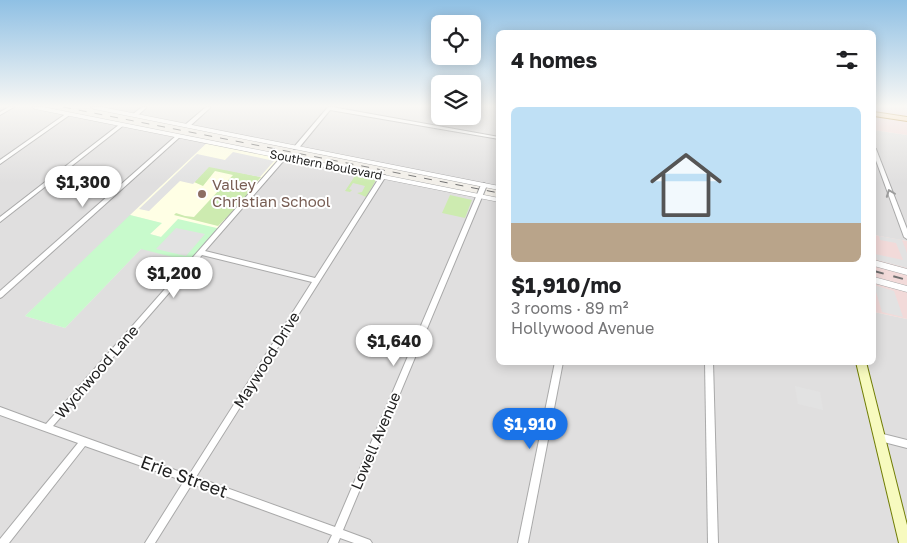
<!DOCTYPE html>
<meta charset="utf-8">
<style>
:root{--surface:#fff;--page:#f2f2f2;--text:#202124;--muted:#757577;--accent:#1a73e8}
body{margin:0;font-family:"Golos Text",sans-serif;background:var(--page);color:var(--text);height:100vh;display:flex;flex-direction:column;font-size:19px;white-space:nowrap}
*{box-sizing:border-box;margin:0}
p{font-size:16px;color:var(--muted)}
.icon{flex:none;width:28px;height:28px;fill:none;stroke:currentColor;stroke-width:2;stroke-linecap:round;stroke-linejoin:round}
.map{position:relative;flex:1;overflow:hidden}
.drawer{position:absolute;left:496px;top:30px;width:380px;height:335px;display:flex;flex-direction:column;background:var(--surface);border-radius:8px;box-shadow:0 2px 12px #0003}
.drawer>*{flex:none}
.fabs{position:absolute;left:431px;top:15px;display:grid;gap:10px}
.fabs a{display:grid;place-items:center;width:50px;height:50px;border-radius:8px;background:var(--surface);box-shadow:0 2px 12px #0003;font-size:25px}
.price{position:absolute;translate:-50% -42px;padding:0 11px;border-radius:18px;background:#fff;color:#222;font-size:16px;line-height:32px;filter:drop-shadow(0 1px 2px #0008)}
.price::after{content:'';position:absolute;left:50%;top:30px;width:15px;height:11px;margin-left:-8px;background:inherit;clip-path:polygon(0 0,100% 0,50% 100%)}
.price.current{background:var(--accent);color:#fff}
ul{padding:0;list-style:none}
li{display:grid;align-content:center;gap:10px;height:265px;padding:0 15px}
li span{display:grid;place-items:center;height:155px;border-radius:8px;color:#555}
li>.icon{margin-inline-start:auto}
span .icon{width:90px;height:90px;fill:#fffc;stroke-width:1}
li b{font-size:21px}
h2{display:flex;justify-content:space-between;align-items:center;height:60px;padding:0 15px;font-size:21px}
.map>svg:first-child{display:block}
.residential{fill:#e0dfdf}
.commercial{fill:#f2dad9}
.education{fill:#ffffe5}
.grass{fill:#cdebb0}
.park{fill:#c8facc}
.parking{fill:#e2e2e2}
.lines{fill:none;stroke-linecap:round;stroke-linejoin:round}
.minor-casing{stroke:#a9a9a9;stroke-width:2}
.tertiary-casing{stroke:#a9a9a9;stroke-width:1}
.secondary-casing{stroke:#707d05;stroke-width:2}
.primary-casing{stroke:#a06b00;stroke-width:2}
.minor{fill:#fff;fill-rule:evenodd}
.tertiary{fill:#fff;fill-rule:evenodd}
.secondary{fill:#f7fabf;fill-rule:evenodd}
.primary{fill:#fcd6a4;fill-rule:evenodd}
.rail-far1{stroke:#707070;stroke-width:1;stroke-dasharray:8 8;stroke-linecap:butt}
.rail{stroke:#707070;stroke-width:2;stroke-dasharray:10 10;stroke-linecap:butt}
.oneway{stroke:#9c9c9c}
.education-dot{fill:#8d6e63;stroke:#fff;stroke-width:2}
.labels{text-anchor:middle;stroke-width:4;stroke-linejoin:round;paint-order:stroke}
.far-street-label{font-size:12px;fill:#222;stroke:#fff}
.education-label{font-size:15px;fill:#785e54;stroke:#fff;text-anchor:start}
.street-label{font-size:15px;fill:#222;stroke:#fff}
.near-street-label{font-size:18px;fill:#222;stroke:#fff}
</style>
<div class="map">
<svg width="907" height="543" viewBox="0 0 907 543">
<rect width="100%" height="100%" fill="#f2efe9"/>
<g class="residential">
<polygon points="0,107 35,107 208,142 25,316 65,328 141,249 284,157 499,200 499,362 874,362 874,312 907,319 907,543 0,543"/>
<polygon points="94,107 440,107 440,116 472,116 473,107 499,107 499,188"/>
<polygon points="874,130 907,135 907,241 874,235"/>
</g>
<g class="commercial">
<polygon points="874,107 907,107 907,135 874,130"/>
<polygon points="874,235 907,241 907,319 874,312"/>
</g>
<polygon class="education" points="208,142 284,157 221,229 161,237 150,234 161,223 130,215"/>
<g class="grass">
<polygon points="209,166 261,177 255,184 259,185 228,220 225,219 218,226 174,215 176,213 185,216 194,217 233,175 215,171 203,186 194,182"/>
<polygon points="355,176 376,180 366,197 357,193 362,192 365,186 353,183 349,189 352,190 350,192 345,191"/>
<polygon points="450,195 472,200 465,218 442,213"/>
</g>
<polygon class="park" points="130,215 162,223 150,234 161,237 178,219 221,229 192,262 141,249 65,328 25,316"/>
<g class="parking">
<polygon points="233,152 274,161 260,177 209,167 193,184 180,181 149,211 139,209 197,154 225,160"/>
<polygon points="176,228 205,234 186,256 156,249"/>
<polygon points="879,236 902,240 907,253 907,268 877,260 875,254 903,260 896,243 880,240"/>
<polygon points="874,285 894,291 903,317 882,312"/>
<polygon points="795,386 820,392 823,410 798,404"/>
</g>
<g class="lines">
<defs>
<g id="minor">
<polygon points="9,107 14,107 0,115 0,112"/>
<polygon points="142,107 147,107 137,116 133,116 133,114"/>
<polygon points="206,107 211,107 190,126 186,126 186,124"/>
<polygon points="328,107 332,107 499,137 499,139 330,110 298,149 294,149 294,147"/>
<polygon points="67,113 71,114 0,164 0,160"/>
<polygon points="120,124 122,124 124,125 0,222 0,217"/>
<polygon points="177,135 179,135 181,136 2,297 0,298 0,291"/>
<polygon points="874,147 876,149 907,229 907,239 904,237 874,155"/>
<path d="M284,155L287,157L286,158L205,251L315,278L381,175H385L386,176L196,477L335,527L481,185L484,183L487,185L343,530L370,540L372,543H354L340,538L338,543H328L332,535L192,484L155,543H145L184,481L85,446L9,543H0V539L78,443L0,415V407L46,424L282,156ZM202,255L312,282L189,475L53,426Z"/>
<polygon points="555,362 563,362 528,543 518,543"/>
<polygon points="705,362 713,362 718,543 708,543"/>
<polygon points="879,433 907,440 907,448 876,440 875,437 876,434"/>
</g>
<g id="tertiary">
<polygon points="32,107 43,107 499,198 499,202 35,109"/>
<polygon points="91,107 102,107 499,186 499,190 94,109"/>
<polygon points="874,260 907,269 907,275 874,266"/>
<polygon points="874,277 907,286 907,292 874,283"/>
</g>
<polygon id="secondary" points="856,362 866,362 907,525 907,543 899,543"/>
<polygon id="primary" points="874,112 907,117 907,121 874,116"/>
</defs>
<use href="#minor" class="minor-casing"/>
<use href="#tertiary" class="tertiary-casing"/>
<use href="#secondary" class="secondary-casing"/>
<use href="#primary" class="primary-casing"/>
<use href="#minor" class="minor"/>
<use href="#tertiary" class="tertiary"/>
<use href="#secondary" class="secondary"/>
<use href="#primary" class="primary"/>
<polyline class="rail-far1" points="63,107 499,193"/>
<polyline class="rail" points="874,271 907,280"/>
</g>
<defs><path id="oneway-chevron" d="M-2-3.5L2.5 0L-2 3.5" fill="none" stroke-width="1.6" stroke-linecap="round" stroke-linejoin="round" transform="scale(1.25)"/></defs>
<use class="oneway" href="#oneway-chevron" transform="translate(890 193) rotate(-111)"/>
<linearGradient id="sky" x2="0" y2="1"><stop stop-color="#8fc0e4"/><stop offset="0.58" stop-color="#f9f8f5"/><stop offset="1" stop-color="#f9f8f5" stop-opacity="0"/></linearGradient>
<rect width="907" height="183" fill="url(#sky)"/>
<circle class="education-dot" cx="202" cy="194" r="5"/>
<g class="labels">
<g class="far-street-label">
<text transform="translate(326 165) rotate(11)" y="4">Southern Boulevard</text>
</g>
<g class="education-label">
<text x="212" y="190">Valley<tspan x="212" dy="17">Christian School</tspan></text>
</g>
<g class="street-label">
<text transform="translate(267 360) rotate(-58)" y="5">Maywood Drive</text>
<text transform="translate(97 372) rotate(-49)" y="5">Wychwood Lane</text>
<text transform="translate(376 441) rotate(-67)" y="5">Lowell Avenue</text>
</g>
<g class="near-street-label">
<text transform="translate(184 477) rotate(20)" y="6">Erie Street</text>
</g>
</g>
</svg>
<div class="fabs">
<a><svg class="icon" aria-label="locate" viewBox="0 0 24 24"><circle cx="12" cy="12" r="6"/><path d="M12 2v4M12 18v4M2 12h4M18 12h4"/></svg></a>
<a><svg class="icon" aria-label="layers" viewBox="0 0 24 24"><path d="M12 4l9 5-9 5-9-5zM3 14l9 5 9-5"/></svg></a>
</div>
<b class="price" style="left:83px;top:208px">$1,300</b>
<b class="price" style="left:174px;top:299px">$1,200</b>
<b class="price" style="left:394px;top:367px">$1,640</b>
<b class="price current" style="left:530px;top:450px">$1,910</b>
<section class="drawer">
<h2>4 homes<svg class="icon" aria-label="filters" viewBox="0 0 24 24"><path d="M4 7h16M4 17h16"/><circle cx="9" cy="7" r="2"/><circle cx="15" cy="17" r="2"/></svg></h2>
<ul>
<li><span style="background:linear-gradient(#bfe0f5 75%,#b9a48a 0)"><svg class="icon" aria-label="home" viewBox="0 0 24 24"><path d="M3 11l9-7 9 7M6 9v11h12V9"/></svg></span><div><b>$1,910/mo</b><p>3 rooms · 89 m²</p><p>Hollywood Avenue</p></div></li>
</ul>
</section>
</div>
